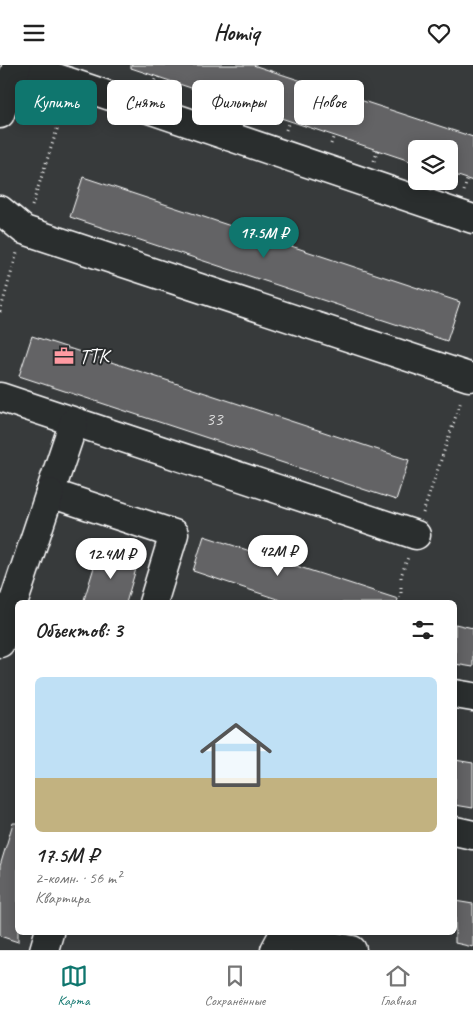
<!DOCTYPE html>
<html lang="ru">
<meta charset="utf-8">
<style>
:root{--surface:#fff;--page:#f2f2f2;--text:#222;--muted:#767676;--line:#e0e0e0;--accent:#0f766e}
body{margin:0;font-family:Caveat,sans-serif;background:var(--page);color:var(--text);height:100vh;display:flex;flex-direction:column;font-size:19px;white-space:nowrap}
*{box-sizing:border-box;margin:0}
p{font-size:16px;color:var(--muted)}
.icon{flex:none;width:28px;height:28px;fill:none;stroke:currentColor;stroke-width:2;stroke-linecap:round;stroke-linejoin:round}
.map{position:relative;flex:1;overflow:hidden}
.side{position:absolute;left:15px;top:535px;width:442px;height:335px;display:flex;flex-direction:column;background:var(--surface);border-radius:8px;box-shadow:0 2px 12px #0003}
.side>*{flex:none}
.hud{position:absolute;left:15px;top:15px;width:444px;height:45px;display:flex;gap:10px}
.fabs{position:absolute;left:408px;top:75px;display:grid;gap:10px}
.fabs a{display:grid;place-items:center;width:50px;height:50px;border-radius:8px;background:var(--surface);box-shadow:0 2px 12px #0003;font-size:25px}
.price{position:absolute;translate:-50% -42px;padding:0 11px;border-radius:18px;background:#fff;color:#222;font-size:16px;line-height:32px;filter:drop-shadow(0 1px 2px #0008)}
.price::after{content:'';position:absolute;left:50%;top:30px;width:15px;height:11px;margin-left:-8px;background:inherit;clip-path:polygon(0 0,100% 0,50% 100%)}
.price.on{background:var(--accent);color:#fff}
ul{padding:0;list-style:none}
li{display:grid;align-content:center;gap:10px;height:265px;padding:0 20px}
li+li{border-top:1px solid var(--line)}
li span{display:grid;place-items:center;height:155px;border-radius:8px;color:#555}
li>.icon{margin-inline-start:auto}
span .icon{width:90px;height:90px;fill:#fffc;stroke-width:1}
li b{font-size:21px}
h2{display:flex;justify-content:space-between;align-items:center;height:60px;padding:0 20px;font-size:21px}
.tag{padding:0 18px;border-radius:8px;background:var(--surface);box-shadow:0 2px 12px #0003;font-size:18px;line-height:45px}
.tag.on{background:var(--accent);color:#fff}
header{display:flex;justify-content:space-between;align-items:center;height:65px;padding:0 20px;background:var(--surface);font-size:22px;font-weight:800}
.tab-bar{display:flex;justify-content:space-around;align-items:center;height:70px;border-top:1px solid var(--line);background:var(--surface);font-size:14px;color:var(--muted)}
.tab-bar a{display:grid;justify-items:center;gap:2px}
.tab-bar .on{color:var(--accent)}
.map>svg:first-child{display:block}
.building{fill:#636465;stroke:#fff}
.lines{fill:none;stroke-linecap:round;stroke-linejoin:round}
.minor-casing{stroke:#fff;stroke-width:31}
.major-casing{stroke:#fff;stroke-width:31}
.path{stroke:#fff;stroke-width:3;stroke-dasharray:1 4;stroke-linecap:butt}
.minor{stroke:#2a2d2e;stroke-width:28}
.major{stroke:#2a2d2e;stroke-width:28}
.labels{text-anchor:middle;stroke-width:4;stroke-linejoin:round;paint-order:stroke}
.number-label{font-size:19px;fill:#d8d8d8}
.poi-label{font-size:21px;fill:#fff;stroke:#2a2d2e;text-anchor:start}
</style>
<header><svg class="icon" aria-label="menu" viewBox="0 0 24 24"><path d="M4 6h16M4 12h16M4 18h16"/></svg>Homiq<svg class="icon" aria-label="heart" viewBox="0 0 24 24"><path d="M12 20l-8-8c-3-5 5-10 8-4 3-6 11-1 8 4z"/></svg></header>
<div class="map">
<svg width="473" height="885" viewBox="0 0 473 885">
<rect width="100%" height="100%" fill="#373a3b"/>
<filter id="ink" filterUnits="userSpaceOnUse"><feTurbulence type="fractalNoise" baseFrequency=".02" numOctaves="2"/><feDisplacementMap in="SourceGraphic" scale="10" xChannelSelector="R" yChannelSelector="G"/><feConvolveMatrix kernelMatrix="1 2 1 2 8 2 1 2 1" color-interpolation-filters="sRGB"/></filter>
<g filter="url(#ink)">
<g class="building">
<polygon points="131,0 253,0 473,72 473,116 449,108 449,84 416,84 416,98 131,3"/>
<polygon points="83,112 460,237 447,276 70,152"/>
<polygon points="32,271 409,395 396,435 19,311"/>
<polygon points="204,471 398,534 397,538 289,538 193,506"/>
<polygon points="99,486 138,497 126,538 83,538"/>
<polygon points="455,559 473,563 473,602 455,599"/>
<polygon points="455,695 473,698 473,743 455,740"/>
<polygon points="13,758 18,758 18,877 0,871 0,801"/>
<polygon points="455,836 473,839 473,882 455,878"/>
</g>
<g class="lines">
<defs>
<g id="minor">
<polyline points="17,0 72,18 473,154"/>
<polyline points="0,145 24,165 469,312"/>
<polyline points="0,332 416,470"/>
<polyline points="74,357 50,428 174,469 153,538"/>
<polyline points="0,578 50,428"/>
<polyline points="455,629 473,632"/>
<polyline points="455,766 473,770"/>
<polyline points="44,885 49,868"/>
<polyline points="275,885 282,872 352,885"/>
</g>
<polyline id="major" points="0,49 17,0"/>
</defs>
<use href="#minor" class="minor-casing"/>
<use href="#major" class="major-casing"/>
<g class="path">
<polyline points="153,20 156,12"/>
<polyline points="197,35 200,26"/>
<polyline points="242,50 245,41"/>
<polyline points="286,65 289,56"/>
<polyline points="331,79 334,70"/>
<polyline points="374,96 378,85"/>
<polyline points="464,126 467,115"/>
<polyline points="32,141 65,40"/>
<polyline points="0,247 17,188"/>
<polyline points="423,448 461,336"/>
<polyline points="401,538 401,511 408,492"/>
</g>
<use href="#minor" class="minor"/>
<use href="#major" class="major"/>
</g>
</g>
<defs>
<symbol id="office-bare" viewBox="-9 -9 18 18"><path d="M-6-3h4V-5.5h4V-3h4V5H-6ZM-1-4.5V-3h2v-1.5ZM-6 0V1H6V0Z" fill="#ff9aa2" stroke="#2a2d2e" stroke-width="2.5" paint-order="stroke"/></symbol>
</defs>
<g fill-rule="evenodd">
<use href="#office-bare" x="50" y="277" width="28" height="28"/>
</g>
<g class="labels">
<g class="number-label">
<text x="214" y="360">33</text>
</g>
<g class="poi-label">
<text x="79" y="298">ТТК</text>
</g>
</g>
</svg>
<div class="fabs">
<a><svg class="icon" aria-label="layers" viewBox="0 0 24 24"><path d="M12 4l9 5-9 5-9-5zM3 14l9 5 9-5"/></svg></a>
</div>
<b class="price on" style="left:264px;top:194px">17.5M ₽</b>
<b class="price" style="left:278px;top:512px">42M ₽</b>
<b class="price" style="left:111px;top:515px">12.4M ₽</b>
<div class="hud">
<a class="tag on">Купить</a>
<a class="tag">Снять</a>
<a class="tag">Фильтры</a>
<a class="tag">Новое</a>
</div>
<section class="side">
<h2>Объектов: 3<svg class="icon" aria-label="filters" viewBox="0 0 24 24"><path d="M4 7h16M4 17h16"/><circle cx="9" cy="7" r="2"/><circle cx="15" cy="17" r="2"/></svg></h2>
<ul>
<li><span style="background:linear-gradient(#bfe0f5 65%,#c2b280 0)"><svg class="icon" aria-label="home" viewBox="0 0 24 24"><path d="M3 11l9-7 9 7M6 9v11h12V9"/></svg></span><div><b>17.5M ₽</b><p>2-комн. · 56 m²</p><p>Квартира</p></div></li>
</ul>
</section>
</div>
<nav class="tab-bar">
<a class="on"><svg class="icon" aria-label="map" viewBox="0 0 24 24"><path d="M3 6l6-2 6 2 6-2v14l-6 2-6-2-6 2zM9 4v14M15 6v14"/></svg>Карта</a>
<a><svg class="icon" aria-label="saved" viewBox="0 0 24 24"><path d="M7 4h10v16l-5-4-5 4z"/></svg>Сохранённые</a>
<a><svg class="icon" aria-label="home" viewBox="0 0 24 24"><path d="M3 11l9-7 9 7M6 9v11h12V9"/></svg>Главная</a>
</nav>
